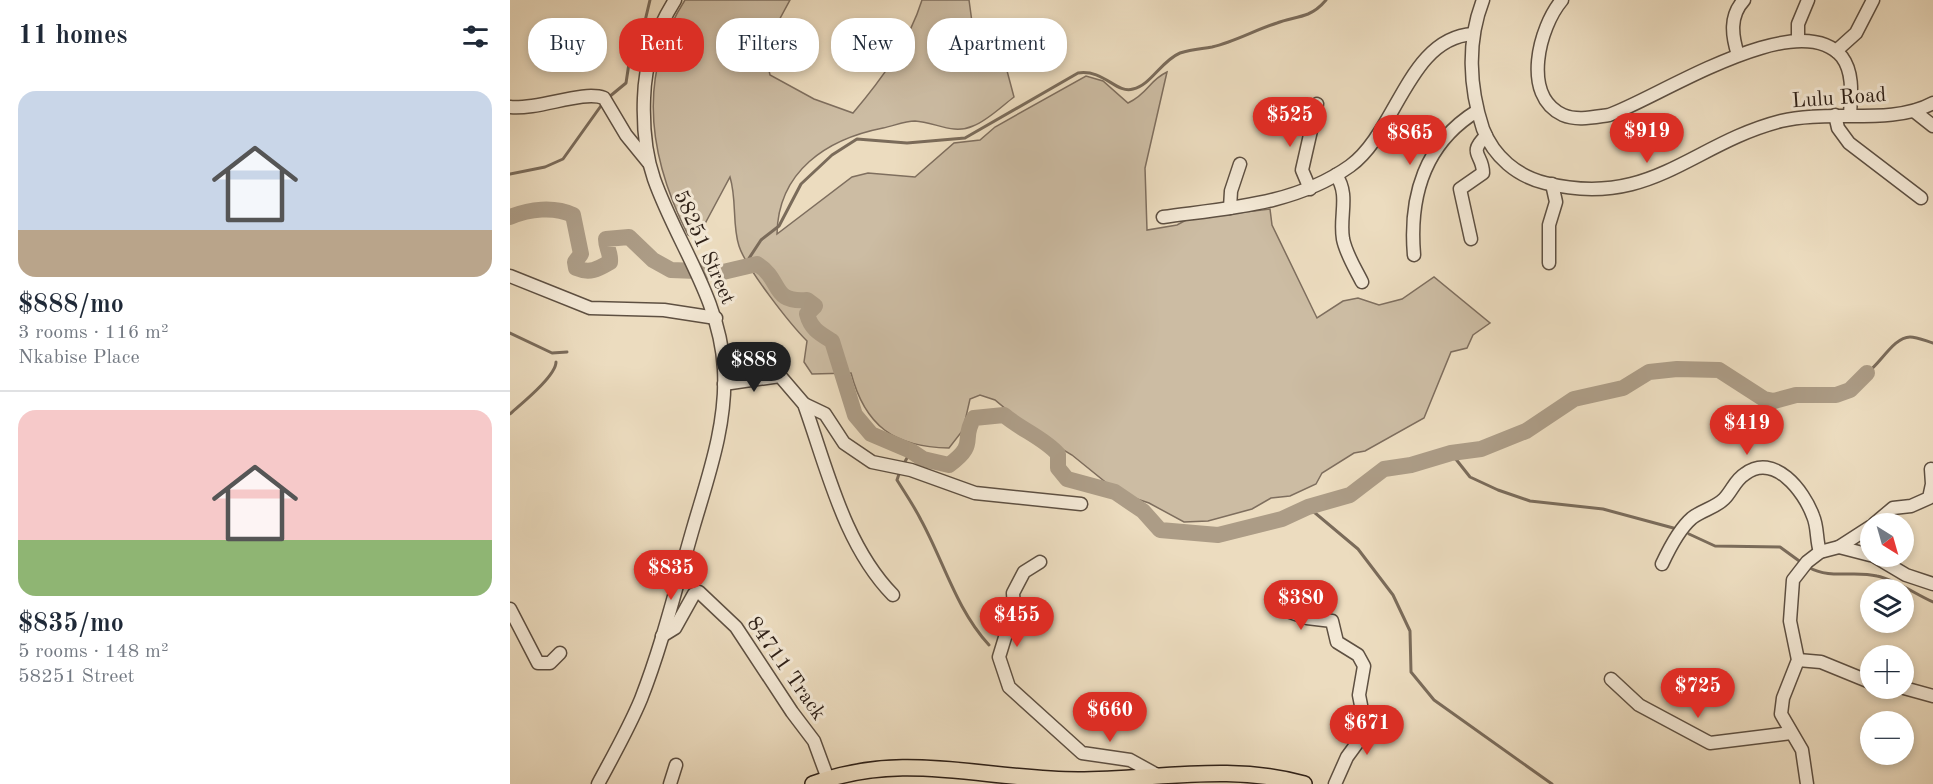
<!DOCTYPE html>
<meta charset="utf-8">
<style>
:root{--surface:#fff;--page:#f6f6f7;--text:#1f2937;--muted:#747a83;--line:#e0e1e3;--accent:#d93025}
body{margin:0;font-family:"Old Standard TT",serif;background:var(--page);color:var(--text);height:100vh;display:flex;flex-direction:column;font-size:22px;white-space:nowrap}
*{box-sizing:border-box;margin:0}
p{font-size:20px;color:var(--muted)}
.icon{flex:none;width:33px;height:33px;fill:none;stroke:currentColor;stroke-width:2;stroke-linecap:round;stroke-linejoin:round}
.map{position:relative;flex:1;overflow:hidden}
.sheet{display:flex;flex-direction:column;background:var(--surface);width:510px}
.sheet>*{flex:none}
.hud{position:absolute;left:18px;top:18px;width:570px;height:54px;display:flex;gap:12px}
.needle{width:39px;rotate:143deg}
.controls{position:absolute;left:1350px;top:513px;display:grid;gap:12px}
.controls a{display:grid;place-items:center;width:54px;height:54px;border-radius:50%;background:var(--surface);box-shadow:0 3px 9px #0003;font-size:30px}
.price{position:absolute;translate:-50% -51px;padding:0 14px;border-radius:21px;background:var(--accent);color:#fff;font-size:20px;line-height:39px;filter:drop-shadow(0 2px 3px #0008)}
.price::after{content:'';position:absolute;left:50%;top:36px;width:18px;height:14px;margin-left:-9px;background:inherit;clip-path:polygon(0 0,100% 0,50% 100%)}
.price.active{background:#222;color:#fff}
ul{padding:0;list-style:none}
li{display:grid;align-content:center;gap:12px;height:318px;padding:0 18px}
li+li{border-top:2px solid var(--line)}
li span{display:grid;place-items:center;height:186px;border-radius:18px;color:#555}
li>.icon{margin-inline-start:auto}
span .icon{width:108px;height:108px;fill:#fffc;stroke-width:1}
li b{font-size:26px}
h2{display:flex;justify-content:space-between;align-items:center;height:72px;padding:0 18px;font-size:26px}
.pill{padding:0 21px;border-radius:24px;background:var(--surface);box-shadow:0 3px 9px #0003;font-size:21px;line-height:54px}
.pill.active{background:var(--accent);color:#fff}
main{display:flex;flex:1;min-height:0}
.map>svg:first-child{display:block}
.green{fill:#ccbca3;stroke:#7e6e5e;stroke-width:1.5}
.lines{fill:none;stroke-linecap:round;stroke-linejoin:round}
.stream{stroke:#7a6b5a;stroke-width:3}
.river{stroke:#ac9c86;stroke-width:16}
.minor-casing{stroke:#5e5042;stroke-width:15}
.major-casing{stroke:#2f2118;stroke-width:18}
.minor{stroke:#f3e8d5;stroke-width:12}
.major{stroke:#ecdcbf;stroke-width:15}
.labels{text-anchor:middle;stroke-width:6;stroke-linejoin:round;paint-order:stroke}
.street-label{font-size:21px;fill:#2f2118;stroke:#f3e8d5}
</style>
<main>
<section class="sheet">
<h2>11 homes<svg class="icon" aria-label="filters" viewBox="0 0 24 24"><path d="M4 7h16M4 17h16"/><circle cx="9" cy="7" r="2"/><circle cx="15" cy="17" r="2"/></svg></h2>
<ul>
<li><span style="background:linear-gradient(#c9d6e8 75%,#b9a48a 0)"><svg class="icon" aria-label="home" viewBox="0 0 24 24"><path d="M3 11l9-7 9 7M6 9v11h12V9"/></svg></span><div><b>$888/mo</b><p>3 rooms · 116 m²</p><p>Nkabise Place</p></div></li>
<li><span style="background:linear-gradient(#f6c9c9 70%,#8fb573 0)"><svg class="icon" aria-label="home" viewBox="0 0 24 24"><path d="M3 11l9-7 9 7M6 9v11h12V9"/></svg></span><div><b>$835/mo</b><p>5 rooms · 148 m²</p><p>58251 Street</p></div></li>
</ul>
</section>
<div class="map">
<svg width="1423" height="784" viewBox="0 0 1423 784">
<rect width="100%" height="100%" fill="#ecdcbf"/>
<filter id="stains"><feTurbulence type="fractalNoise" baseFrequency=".00333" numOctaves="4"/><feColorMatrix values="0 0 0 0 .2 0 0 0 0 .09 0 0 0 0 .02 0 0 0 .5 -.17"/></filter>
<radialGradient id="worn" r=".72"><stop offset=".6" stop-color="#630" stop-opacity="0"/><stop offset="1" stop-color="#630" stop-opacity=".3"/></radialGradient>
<path class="green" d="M175,0H280L254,48L260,75L304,99L343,113C371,80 399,42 412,0H459L462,22L482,20V37L496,67L504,97C492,106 477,121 463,126C443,135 425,122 405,121C395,121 383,126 373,128C317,139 268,171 267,234L342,177L358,173L405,177L444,143L470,140L485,127L576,76L593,81L618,103C639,93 638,81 657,72L635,168L637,230L667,225L678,219L760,209L762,225L807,318L833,301L848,298L869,305L892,299L924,277L980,323L963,335L957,348L941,352L914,418L855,451L844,453L812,473L806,484L780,496L761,498L742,509L698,521L674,522L639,503L609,493L562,455L522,431L485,400L470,395L460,399L453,430L439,448C384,447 355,426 341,373L302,374L294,362L297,341C280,324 236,268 229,246C222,225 227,200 220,177L190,233L183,237L178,235C139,158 126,76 175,0Z"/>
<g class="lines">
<g class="stream">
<polyline points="99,97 116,83 121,50 135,21 140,0"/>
<polyline points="0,174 35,167 53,159 93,103"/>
<path d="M232,269L251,240L269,226L291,184L322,155L347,139L397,143L455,138L568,73C594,69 606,94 623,89C641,85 651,61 670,53C682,49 690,49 702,47C724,42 745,30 767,23C777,19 788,18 798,14C805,11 811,6 816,0"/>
<polyline points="0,333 42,353 57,352"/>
<path d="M1357,373C1371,363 1384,337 1400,337C1407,337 1416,341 1423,343"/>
<path d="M0,414C11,404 46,376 46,362"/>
<polyline points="941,453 960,477 988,490 1020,501 1093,509 1167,529"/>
<polyline points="393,465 401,451"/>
<path d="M390,471L387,480C395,493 404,506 411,520C434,562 446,609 479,645"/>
<polyline points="798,507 848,549 883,595 900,631 901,672 924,700 1042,784"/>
<polyline points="1179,534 1205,546 1270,547 1292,563"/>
<path d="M1298,567C1321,580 1343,570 1367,576C1386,580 1405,594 1423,602"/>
</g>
<path class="river" d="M0,217C19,209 44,206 63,215L71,254L65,262L66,268C80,274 88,269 100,262C101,253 96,248 96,239L119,237L143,260L161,270L213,272L247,264C273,280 260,303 297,300L305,306L297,314C301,329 309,333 322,341L345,415L361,434L401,451L413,459L439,465C469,443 450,440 464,418L494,415C510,429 534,438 548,454V468L557,479L605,492L633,511L650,530L708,535L772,519L798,507L840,495L874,469L901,465L941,453L971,449L1016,431L1064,399L1113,388L1139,372L1167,369L1209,370L1254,399L1264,401L1286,395H1326L1340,390L1357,373"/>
<defs>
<g id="minor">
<path d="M973,0C957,41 959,87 973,129C984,157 1007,176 1035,183C1141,209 1181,144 1271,121C1318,109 1381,126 1423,103"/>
<path d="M1052,0C1029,27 1011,96 1053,115C1067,121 1084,117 1099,115C1148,98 1288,4 1332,57C1344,73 1341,96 1340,115"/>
<polyline points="1288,40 1288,24 1298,0"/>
<polyline points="1326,51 1346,33 1363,0"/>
<path d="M1228,55C1222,36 1219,16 1234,0"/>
<path d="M0,107C29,110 72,90 94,98L116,135L138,162"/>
<polyline points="1404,111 1423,126"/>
<polyline points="1325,115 1328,128 1339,143 1411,198"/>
<path d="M826,175C840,195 829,216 833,239C836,254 845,268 852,282"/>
<polyline points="800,189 792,170 807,104"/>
<polyline points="720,208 721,191 730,164"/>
<path d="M653,217C718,208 785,205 840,166C887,132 898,38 963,34"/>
<path d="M961,239L950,189L973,173C973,154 957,154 976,136"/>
<path d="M904,255C899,196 915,143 967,111"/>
<polyline points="1039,263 1039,225 1046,202 1042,184"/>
<polyline points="0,276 80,308 154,310 206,318"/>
<path d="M214,384L270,376L294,404C317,468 334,545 383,595"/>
<polyline points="294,404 315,414 334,443 362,462 401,470 465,493 571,504"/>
<polyline points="1364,524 1383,508 1401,506 1419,498 1422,484 1421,469"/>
<polyline points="1329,547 1360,555"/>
<polyline points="1364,556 1396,575 1423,584"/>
<polyline points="530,562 514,572 503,593 504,608 489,657 499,687 572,753 620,760 649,776"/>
<path d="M1152,564C1159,549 1169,529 1182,518C1192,510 1205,508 1214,499C1222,491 1225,480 1235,474C1264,452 1294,491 1303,516C1308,527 1306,540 1310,552"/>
<polyline points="0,609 28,663 40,663 50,653"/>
<polyline points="777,611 797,618 822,621 827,642 848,655 854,666 849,695 856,731 837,757 825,784"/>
<polyline points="152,636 165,628 184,594 189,592 226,627 282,712 304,741 318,779"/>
<polyline points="1288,660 1311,662 1360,682"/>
<polyline points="1101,679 1129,705 1200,743 1281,733"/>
<polyline points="1394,688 1423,696"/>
<path d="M88,784C103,756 119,728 131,699C153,643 167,583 184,525C199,474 217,423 214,369C210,298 167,244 144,179C135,153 133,125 134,98C135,63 146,30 165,0"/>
<polyline points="160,784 166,765"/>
<polyline points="1297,784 1292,750 1271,714 1273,698 1288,660 1280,621 1283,580 1297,562 1310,552 1329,547 1360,527"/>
</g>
<path id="major" d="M303,784C395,750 474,780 568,780C644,780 720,763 794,784"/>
</defs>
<use href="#minor" class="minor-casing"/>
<use href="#major" class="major-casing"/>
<use href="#minor" class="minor"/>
<use href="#major" class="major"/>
</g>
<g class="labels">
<g class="street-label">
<text transform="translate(1329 97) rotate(-4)" y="7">Lulu Road</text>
<text transform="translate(195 247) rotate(66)" y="7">58251 Street</text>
<text transform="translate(277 668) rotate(55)" y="7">84711 Track</text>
</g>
</g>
<rect width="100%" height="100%" filter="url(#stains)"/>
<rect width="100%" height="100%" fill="url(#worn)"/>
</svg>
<div class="controls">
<a><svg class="needle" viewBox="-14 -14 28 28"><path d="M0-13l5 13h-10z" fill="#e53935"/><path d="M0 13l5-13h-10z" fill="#747a83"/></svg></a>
<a><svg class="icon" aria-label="layers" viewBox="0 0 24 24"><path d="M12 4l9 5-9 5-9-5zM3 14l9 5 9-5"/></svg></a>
<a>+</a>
<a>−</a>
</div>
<b class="price" style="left:780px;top:148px">$525</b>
<b class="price" style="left:1137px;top:164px">$919</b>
<b class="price" style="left:900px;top:166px">$865</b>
<b class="price active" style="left:244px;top:393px">$888</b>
<b class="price" style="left:1237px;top:456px">$419</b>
<b class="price" style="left:161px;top:601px">$835</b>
<b class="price" style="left:791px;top:631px">$380</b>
<b class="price" style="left:507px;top:648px">$455</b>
<b class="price" style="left:1188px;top:719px">$725</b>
<b class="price" style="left:600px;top:743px">$660</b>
<b class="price" style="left:857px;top:756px">$671</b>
<div class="hud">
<a class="pill">Buy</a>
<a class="pill active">Rent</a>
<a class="pill">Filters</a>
<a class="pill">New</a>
<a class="pill">Apartment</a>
</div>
</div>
</main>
